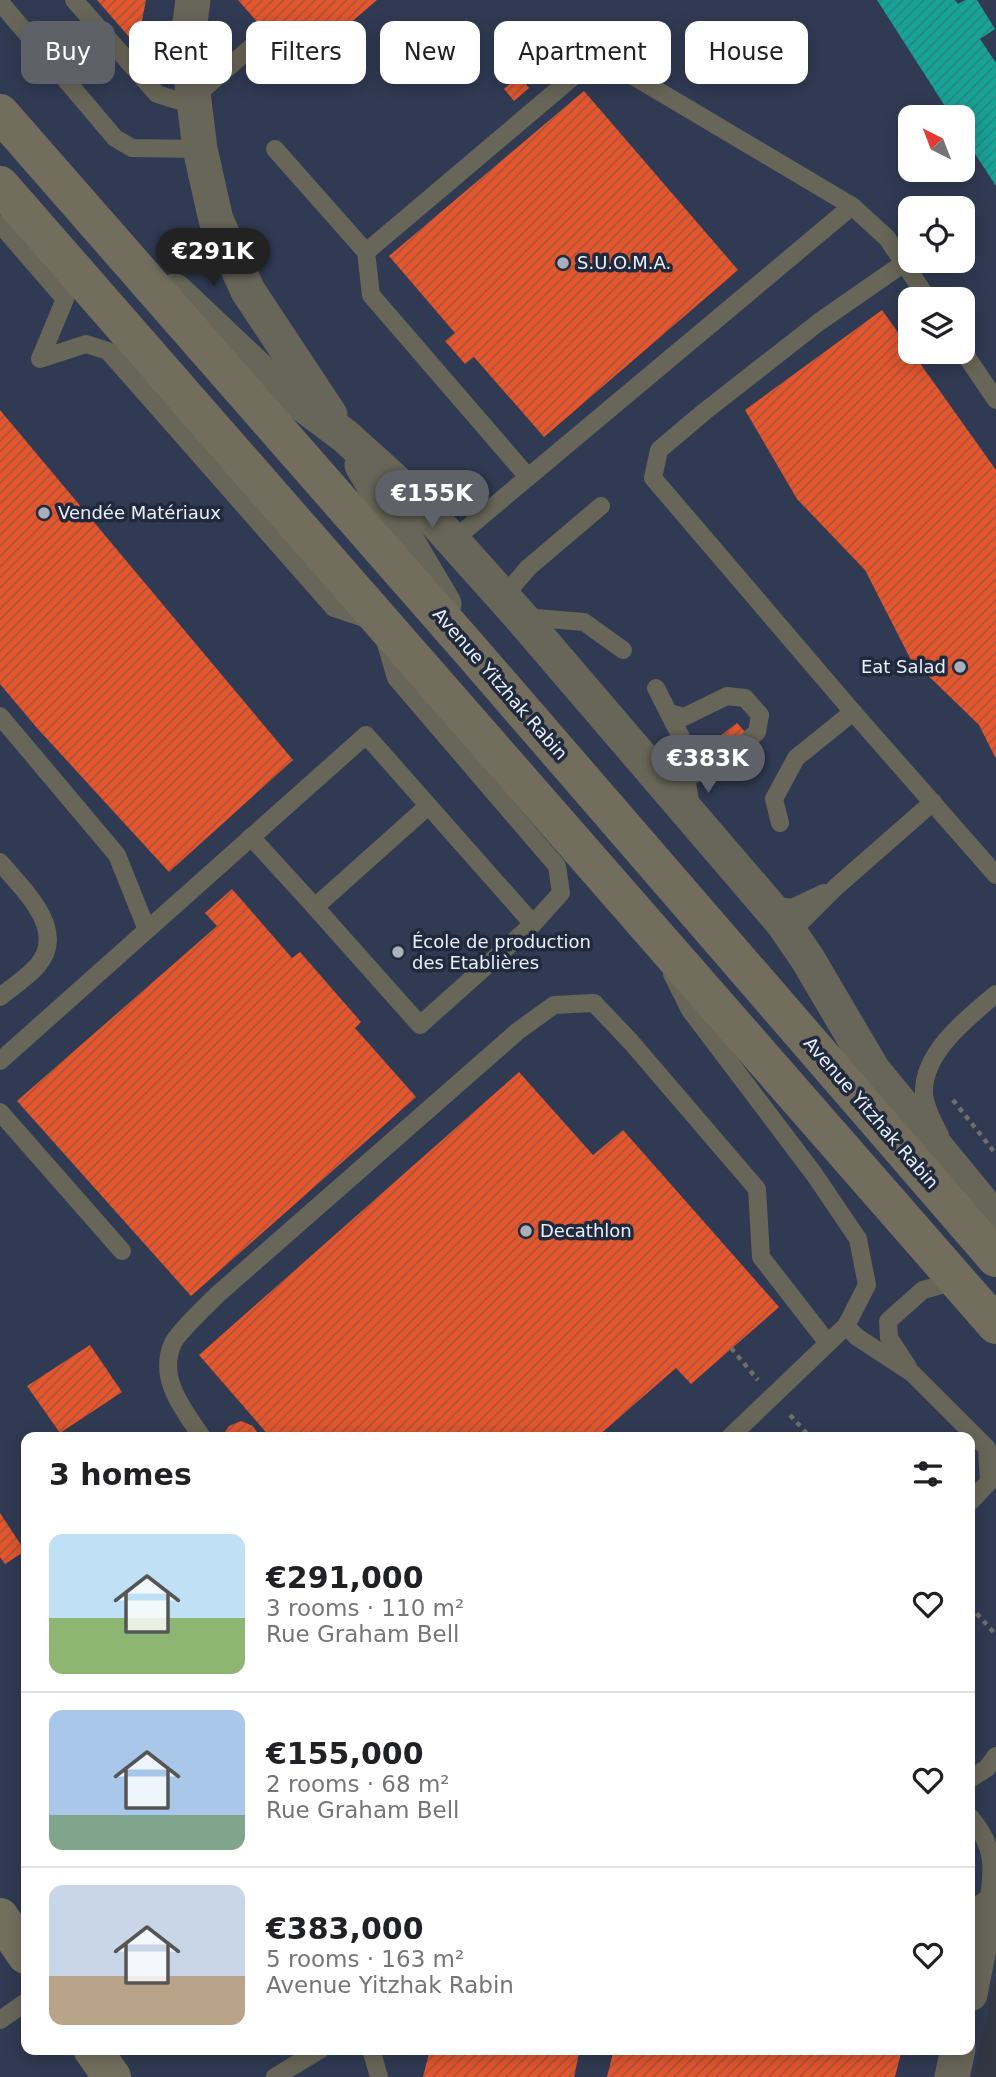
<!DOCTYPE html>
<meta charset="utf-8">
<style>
:root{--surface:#fff;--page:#f6f6f6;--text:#202124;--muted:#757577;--line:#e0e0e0;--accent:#5e6168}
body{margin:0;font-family:"DejaVu Sans",sans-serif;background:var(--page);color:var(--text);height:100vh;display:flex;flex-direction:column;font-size:26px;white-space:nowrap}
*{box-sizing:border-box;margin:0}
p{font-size:23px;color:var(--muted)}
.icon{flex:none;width:38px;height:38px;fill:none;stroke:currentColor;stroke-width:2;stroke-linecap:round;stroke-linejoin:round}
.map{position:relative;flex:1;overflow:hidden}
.sheet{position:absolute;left:21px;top:1432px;width:954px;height:623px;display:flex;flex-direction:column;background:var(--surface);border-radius:14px;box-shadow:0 4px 18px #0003}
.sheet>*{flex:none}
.banner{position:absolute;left:21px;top:21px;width:956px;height:63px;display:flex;gap:14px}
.needle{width:46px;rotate:318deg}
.fabs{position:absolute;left:898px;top:105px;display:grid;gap:14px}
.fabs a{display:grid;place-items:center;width:77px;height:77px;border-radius:14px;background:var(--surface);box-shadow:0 4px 18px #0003;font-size:35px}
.price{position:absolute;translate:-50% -60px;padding:0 16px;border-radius:24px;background:var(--accent);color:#fff;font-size:23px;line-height:46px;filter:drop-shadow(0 2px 4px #0008)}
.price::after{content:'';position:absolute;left:50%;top:42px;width:21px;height:16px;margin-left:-10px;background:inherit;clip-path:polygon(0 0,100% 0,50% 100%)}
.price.active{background:#222;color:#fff}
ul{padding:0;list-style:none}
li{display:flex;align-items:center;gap:21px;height:175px;padding:0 28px}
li+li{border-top:2px solid var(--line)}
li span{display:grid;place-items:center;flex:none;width:196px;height:140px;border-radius:14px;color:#555}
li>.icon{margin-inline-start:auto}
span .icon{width:84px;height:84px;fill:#fffc;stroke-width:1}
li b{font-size:30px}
h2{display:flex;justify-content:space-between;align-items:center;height:84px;padding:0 28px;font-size:30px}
.tag{padding:0 24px;border-radius:14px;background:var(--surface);box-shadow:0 4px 18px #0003;font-size:24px;line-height:63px}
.tag.active{background:var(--accent);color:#fff}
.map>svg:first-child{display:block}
.built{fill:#303a52;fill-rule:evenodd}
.shops{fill:url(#shops-hatch)}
.public{fill:url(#public-hatch)}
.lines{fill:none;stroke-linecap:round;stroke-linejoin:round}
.path{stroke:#6f6e69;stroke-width:4.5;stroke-dasharray:5 5;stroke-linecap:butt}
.lane{stroke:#686658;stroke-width:18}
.street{stroke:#686658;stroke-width:35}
.secondary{stroke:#74705e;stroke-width:38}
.primary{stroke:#726d5d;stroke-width:38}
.poi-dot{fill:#a9afbb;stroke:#212a3c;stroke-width:2.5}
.labels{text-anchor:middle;stroke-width:7;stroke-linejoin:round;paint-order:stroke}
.poi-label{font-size:18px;fill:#eaf0fd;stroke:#212a3c;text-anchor:start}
.street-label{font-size:18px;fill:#eaf0fd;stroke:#212a3c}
</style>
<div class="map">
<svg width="996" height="2077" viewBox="0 0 996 2077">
<defs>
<pattern id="shops-hatch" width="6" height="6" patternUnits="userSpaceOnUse" patternTransform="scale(1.75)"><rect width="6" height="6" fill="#e4572e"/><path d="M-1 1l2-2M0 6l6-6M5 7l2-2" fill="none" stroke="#ad5238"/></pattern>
<pattern id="public-hatch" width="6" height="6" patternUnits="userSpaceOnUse" patternTransform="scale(1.75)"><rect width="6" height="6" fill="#17a398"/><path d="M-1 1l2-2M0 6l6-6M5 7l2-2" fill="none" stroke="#258881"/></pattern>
</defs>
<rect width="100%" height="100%" fill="#313641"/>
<path class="built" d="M0,0H996V1977L973,2077H0ZM910,117H962V170H910ZM910,208H962V261H910ZM910,299H962V352H910ZM26,1437H970V2049H26Z"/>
<g class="shops">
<polygon points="97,0 146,0 137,46"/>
<polygon points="238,0 377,0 298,68"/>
<polygon points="519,76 529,88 514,101 504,89"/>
<polygon points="584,91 738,270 544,437 474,357 465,364 445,341 455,333 389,256"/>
<polygon points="882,310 996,470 996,759 979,725 910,658 865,570 797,499 745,410"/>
<polygon points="0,410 293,760 169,872 37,728 0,684"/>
<polygon points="737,723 757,745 723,774 703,749"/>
<polygon points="232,889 292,958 300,952 361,1022 355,1028 416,1097 191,1296 17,1101 217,926 205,913"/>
<polygon points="519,1072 593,1155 623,1130 779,1307 691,1384 676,1368 597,1437 270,1437 199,1355"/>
<polygon points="90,1345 122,1392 60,1433 27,1386"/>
<polygon points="241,1421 253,1426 260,1437 222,1437 229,1426"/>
<polygon points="0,1513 25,1551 5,1564 0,1557"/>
<polygon points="430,2049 462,2049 478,2053 479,2049 580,2049 574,2077 423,2077"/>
<polygon points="614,2049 902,2049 895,2077 607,2077"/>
</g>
<polygon class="public" points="877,0 955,0 958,4 965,0 977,0 995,29 980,39 996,63 996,186 962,134 962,117 952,117"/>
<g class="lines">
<g class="path">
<polyline points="953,1100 996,1154"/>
<polyline points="731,1348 758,1380"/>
<polyline points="790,1415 810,1437"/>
<polyline points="970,1606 996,1635"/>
</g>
<g class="lane">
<polyline points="74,0 157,94 176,100 193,98 256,43"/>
<polyline points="0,2 115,138 132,148 200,149"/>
<polyline points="275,149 366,252 371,295 528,477"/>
<polyline points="0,224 65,299 40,359 86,344 108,351 334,608 370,620"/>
<polyline points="366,252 580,71 618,67 852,206 887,238 928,299"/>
<polyline points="904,263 819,322 704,412 659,450 653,478 853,712 996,875"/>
<polyline points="962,350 996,400"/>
<polyline points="452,541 852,206"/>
<polyline points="503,597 528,568 601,506"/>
<polyline points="524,617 584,622 623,650"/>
<polyline points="385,640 396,678 557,866 561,893 533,924"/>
<polyline points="656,688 685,745 686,778 691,806"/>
<polyline points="669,713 684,717 727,696 745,698 760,715 757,732 749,739"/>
<polyline points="0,716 117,855 147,930"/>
<polyline points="686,778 717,765"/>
<polyline points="780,823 774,799 796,758 853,712"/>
<polyline points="251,837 315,907"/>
<path d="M0,862C22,889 68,929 38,965C28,977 12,987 0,997"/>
<polyline points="771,905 792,908 824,893"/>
<polyline points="800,939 796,927 836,887 933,802"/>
<polyline points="672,974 690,1010 814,1174 858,1239 867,1285 846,1326 730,1437"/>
<polyline points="0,1061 366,735 533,924 420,1025 315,907 428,806"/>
<polyline points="0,1112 122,1251"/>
<path d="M940,1135C934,1124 925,1105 924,1094C922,1052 969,1017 996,994"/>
<polyline points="846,1326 857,1337 912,1373 987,1448 989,1482 970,1502"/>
<polyline points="908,1367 889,1338 888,1321 923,1290 956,1281"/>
<path d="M202,1437C183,1409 157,1378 173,1343C179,1331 206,1306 217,1295L518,1031L554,1005L594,1003L631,1042L757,1189L761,1257L827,1342"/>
<polyline points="970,1779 987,1768 996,1756"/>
<path d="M970,1817C996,1847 994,1869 987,1909"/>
<polyline points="0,2020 26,2002"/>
<polyline points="371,2049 379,2077"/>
<polyline points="275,2077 321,2049"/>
</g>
<g class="street">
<polyline points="193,0 187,45 200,149 216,220 248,291 330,415"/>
<polyline points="175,291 266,377 345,436 419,503 520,616 783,923 807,958 873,1070 996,1220"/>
<polyline points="362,465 444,604"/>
<polyline points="970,1994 987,1909"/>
<polyline points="952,2077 958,2049"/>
</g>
<g class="secondary">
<polyline points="0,1917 26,1955"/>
<polyline points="92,2049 112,2077"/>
</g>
<g class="primary">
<polyline points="0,113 472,652 996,1258"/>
<polyline points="0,185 996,1325"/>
</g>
</g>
<g class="poi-dot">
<circle cx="563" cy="263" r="7"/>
<circle cx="44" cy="513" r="7"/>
<circle cx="960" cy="667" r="7"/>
<circle cx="398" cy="952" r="7"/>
<circle cx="526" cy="1231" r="7"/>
</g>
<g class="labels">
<g class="poi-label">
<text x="577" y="269">S.U.O.M.A.</text>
<text x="58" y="519">Vendée Matériaux</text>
<text x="946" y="673" text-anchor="end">Eat Salad</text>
<text x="412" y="948">École de production<tspan x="412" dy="21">des Etablières</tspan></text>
<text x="540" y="1237">Decathlon</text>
</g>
<g class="street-label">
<text transform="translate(500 684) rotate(49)" y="6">Avenue Yitzhak Rabin</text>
<text transform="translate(871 1113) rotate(49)" y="6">Avenue Yitzhak Rabin</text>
</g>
</g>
</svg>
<div class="fabs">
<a><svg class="needle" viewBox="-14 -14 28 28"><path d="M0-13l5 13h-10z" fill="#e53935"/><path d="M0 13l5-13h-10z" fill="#757577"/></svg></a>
<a><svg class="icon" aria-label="locate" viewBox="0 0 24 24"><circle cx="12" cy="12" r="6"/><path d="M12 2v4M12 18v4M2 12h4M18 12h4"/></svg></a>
<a><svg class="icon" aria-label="layers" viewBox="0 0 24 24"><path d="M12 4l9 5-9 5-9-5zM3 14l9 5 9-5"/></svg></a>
</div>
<b class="price active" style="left:213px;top:288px">€291K</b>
<b class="price" style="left:432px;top:530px">€155K</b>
<b class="price" style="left:708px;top:795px">€383K</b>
<div class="banner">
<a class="tag active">Buy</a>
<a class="tag">Rent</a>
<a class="tag">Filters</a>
<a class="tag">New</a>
<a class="tag">Apartment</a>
<a class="tag">House</a>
</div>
<section class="sheet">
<h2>3 homes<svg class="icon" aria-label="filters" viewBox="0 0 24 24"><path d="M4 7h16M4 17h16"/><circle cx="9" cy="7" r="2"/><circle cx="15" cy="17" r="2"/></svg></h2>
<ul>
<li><span style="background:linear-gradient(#bfe0f5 60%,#8fb573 0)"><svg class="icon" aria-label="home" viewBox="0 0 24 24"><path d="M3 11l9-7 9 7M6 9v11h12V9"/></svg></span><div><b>€291,000</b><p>3 rooms · 110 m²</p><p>Rue Graham Bell</p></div><svg class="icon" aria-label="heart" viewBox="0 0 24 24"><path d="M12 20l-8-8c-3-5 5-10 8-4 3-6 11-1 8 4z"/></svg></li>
<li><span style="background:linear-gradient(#a9c7e8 75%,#7fa58c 0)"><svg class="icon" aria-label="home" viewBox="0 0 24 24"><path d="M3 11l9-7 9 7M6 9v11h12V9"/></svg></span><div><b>€155,000</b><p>2 rooms · 68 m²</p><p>Rue Graham Bell</p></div><svg class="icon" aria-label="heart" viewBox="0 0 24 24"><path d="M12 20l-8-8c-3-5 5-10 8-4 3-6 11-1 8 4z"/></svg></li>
<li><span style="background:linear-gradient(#c9d6e8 65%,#b9a48a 0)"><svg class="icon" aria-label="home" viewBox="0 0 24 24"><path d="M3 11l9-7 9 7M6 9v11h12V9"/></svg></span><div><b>€383,000</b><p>5 rooms · 163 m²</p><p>Avenue Yitzhak Rabin</p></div><svg class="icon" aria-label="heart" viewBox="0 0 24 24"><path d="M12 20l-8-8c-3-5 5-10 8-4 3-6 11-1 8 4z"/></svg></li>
</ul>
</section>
</div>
